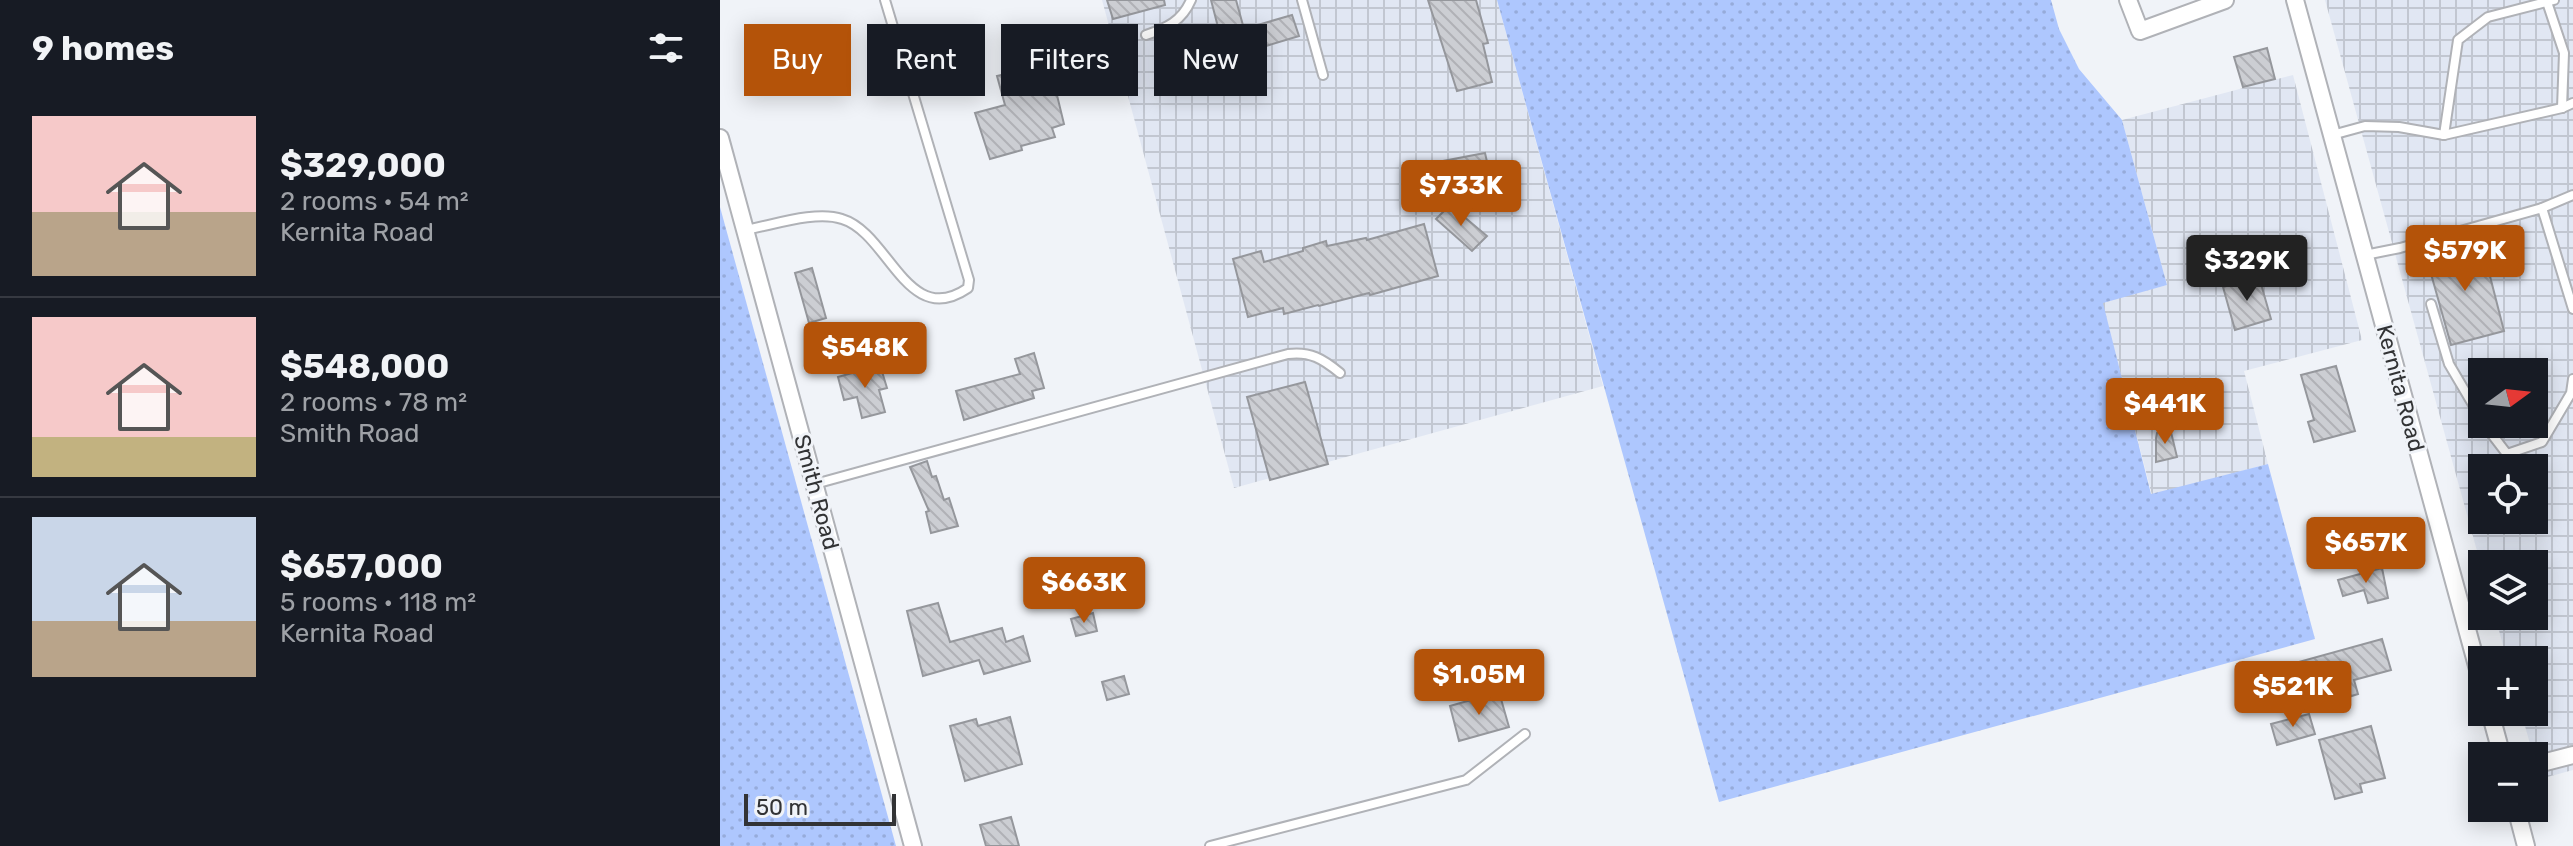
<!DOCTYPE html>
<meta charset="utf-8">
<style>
:root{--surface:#171b24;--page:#20242c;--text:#f1f3f6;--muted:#9ea1a6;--line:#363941;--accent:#b45309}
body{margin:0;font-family:Rubik,sans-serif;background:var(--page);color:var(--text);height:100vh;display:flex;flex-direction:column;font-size:30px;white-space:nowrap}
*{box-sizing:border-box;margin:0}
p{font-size:26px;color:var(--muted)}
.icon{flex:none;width:44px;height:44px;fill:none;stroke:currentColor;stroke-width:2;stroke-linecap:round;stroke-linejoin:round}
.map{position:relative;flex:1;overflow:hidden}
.panel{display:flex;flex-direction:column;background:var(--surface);width:720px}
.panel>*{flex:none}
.banner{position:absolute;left:24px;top:24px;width:760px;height:72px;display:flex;gap:16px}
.needle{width:52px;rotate:75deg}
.fabs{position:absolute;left:1748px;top:358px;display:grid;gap:16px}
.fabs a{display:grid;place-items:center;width:80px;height:80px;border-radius:0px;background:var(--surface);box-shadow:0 4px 20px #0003;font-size:40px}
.scale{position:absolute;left:24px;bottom:20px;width:152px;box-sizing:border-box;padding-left:8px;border:4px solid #323335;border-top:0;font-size:22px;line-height:28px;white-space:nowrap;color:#323335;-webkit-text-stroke:6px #f0f3f8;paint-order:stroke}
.price{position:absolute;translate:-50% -68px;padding:0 18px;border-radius:8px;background:var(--accent);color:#fff;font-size:26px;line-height:52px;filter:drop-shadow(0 2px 4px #0008)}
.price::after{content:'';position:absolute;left:50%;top:48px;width:24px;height:18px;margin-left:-12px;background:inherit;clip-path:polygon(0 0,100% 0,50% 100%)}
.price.active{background:#222;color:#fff}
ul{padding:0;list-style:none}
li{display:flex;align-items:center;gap:24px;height:200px;padding:0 32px}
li+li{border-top:2px solid var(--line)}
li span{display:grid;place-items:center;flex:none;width:224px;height:160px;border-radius:0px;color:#555}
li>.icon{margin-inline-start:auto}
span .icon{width:96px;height:96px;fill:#fffc;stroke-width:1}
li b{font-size:34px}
h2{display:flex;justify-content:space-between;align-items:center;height:96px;padding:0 32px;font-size:34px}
.chip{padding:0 28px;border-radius:0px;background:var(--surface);box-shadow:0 4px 20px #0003;font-size:28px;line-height:72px}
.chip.active{background:var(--accent);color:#fff}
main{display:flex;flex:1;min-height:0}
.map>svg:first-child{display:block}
.industrial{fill:url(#industrial-grid);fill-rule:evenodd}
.grass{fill:url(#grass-dots)}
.building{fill:url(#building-back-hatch);stroke:#95979c;stroke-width:2}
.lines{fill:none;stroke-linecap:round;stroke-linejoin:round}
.service-casing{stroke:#b0b2b7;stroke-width:12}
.minor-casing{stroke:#b0b2b7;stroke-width:20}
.service{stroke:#fff;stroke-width:8}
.minor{stroke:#fff;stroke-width:16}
.labels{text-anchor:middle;stroke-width:6;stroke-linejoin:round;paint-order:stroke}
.street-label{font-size:22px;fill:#323335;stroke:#f0f3f8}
</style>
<main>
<section class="panel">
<h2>9 homes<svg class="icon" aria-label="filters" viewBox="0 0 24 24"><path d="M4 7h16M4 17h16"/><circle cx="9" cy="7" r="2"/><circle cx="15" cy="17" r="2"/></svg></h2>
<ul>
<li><span style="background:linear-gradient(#f6c9c9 60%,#b9a48a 0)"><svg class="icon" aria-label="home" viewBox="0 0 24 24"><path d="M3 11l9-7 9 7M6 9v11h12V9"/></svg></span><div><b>$329,000</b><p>2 rooms · 54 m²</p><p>Kernita Road</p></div></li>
<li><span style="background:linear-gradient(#f6c9c9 75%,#c2b280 0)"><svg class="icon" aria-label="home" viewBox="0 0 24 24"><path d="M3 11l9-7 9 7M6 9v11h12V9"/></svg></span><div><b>$548,000</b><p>2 rooms · 78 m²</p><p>Smith Road</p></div></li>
<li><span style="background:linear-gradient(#c9d6e8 65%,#b9a48a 0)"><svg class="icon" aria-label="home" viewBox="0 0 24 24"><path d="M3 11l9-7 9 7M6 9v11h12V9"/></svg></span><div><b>$657,000</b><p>5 rooms · 118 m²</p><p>Kernita Road</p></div></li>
</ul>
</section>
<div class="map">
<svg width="1853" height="846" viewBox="0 0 1853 846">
<defs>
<pattern id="industrial-grid" width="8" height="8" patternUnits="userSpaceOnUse" patternTransform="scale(2)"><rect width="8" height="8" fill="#e1e7f3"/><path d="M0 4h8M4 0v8" fill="none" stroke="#c2c7d1"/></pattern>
<pattern id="grass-dots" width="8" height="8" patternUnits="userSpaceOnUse" patternTransform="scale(2)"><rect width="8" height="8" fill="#aec7fe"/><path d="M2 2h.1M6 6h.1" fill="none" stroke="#96abda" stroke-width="1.8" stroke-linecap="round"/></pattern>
<pattern id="building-back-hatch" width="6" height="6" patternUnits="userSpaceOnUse" patternTransform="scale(2)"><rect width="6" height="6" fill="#ccced3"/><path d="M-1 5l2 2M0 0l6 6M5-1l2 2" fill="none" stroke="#b0b1b6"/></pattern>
</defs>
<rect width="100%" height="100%" fill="#f0f3f8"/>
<g class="industrial">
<polygon points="382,0 777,0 883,386 514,488"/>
<path d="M1605,0H1853V770L1820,779L1801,712H1814V660H1787L1775,616H1814V564H1762V569ZM1762,372H1814V424H1762ZM1762,468H1814V520H1762Z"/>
<polygon points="1573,75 1642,340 1524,371 1548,464 1432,495 1382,302 1447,285 1402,120"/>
</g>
<g class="grass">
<polygon points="777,0 1331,0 1339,29 1359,69 1402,120 1447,285 1383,303 1431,494 1548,464 1595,639 999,802"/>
<polygon points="0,207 176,846 0,846"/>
</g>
<g class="building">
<polygon points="387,0 444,0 445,5 393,19"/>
<polygon points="491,0 516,0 524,29 572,15 579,36 506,58"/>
<polygon points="708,0 756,0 768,43 763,44 772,82 737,91"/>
<polygon points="1547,48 1555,79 1523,87 1514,57"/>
<polygon points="320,66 328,94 336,91 344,124 332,128 335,137 301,146 302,150 270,159 255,113 285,105 277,76"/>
<polygon points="765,153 770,175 716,185 712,163"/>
<polygon points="730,205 767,236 752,251 716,219"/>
<polygon points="704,224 718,276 650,295 649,293 599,306 598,305 564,314 563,308 528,317 513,259 541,251 544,262 583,251 583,248 606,241 607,246 646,238 647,240"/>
<polygon points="1761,241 1784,331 1731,345 1706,256"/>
<polygon points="92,268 106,318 89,323 75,273"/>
<polygon points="1539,277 1551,319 1515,330 1503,287"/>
<polygon points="314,353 324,388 312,391 314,398 244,420 236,391 300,374 295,359"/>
<polygon points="160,365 167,388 159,390 165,412 142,418 137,397 124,400 118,377"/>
<polygon points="1616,366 1635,431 1594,442 1588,422 1594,420 1581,375"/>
<polygon points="585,382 608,464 550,480 527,397"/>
<polygon points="1442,430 1451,432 1457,457 1436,462 1436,438 1437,433"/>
<polygon points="207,461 212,477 216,476 224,500 229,498 238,526 211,533 206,512 209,511 190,467"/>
<polygon points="1662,568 1668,598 1648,603 1644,590 1623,596 1618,580"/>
<polygon points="218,603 230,642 282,628 286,642 303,636 310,661 264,674 259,660 203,676 187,611"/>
<polygon points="373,613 377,631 356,636 351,619"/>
<polygon points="1662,639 1671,670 1634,680 1638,694 1619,700 1611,671 1555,686 1550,670"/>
<polygon points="404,676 409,694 387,700 382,682"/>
<polygon points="779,692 789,727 739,741 730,706"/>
<polygon points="1589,714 1595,734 1557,745 1551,724"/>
<polygon points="290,717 302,764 245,781 230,726 256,719 258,726"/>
<polygon points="1651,726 1665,778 1640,784 1642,792 1615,799 1599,740"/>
<polygon points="291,817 299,846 266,846 260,825"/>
</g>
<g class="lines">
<defs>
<g id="service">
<polyline points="582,0 603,75"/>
<polyline points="1827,2 1844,53 1842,108"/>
<path d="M426,35C447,28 462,21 471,0"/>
<polyline points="1612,135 1645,126 1679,127 1724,135 1842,108 1853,103"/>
<polyline points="1724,135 1738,40 1768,17 1834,0"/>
<polyline points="1822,208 1853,195"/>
<path d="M25,230C53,225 96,210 122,219C169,233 187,330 248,288L249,280L165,0"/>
<polyline points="1645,255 1680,248 1822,208 1853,309"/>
<polyline points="1711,304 1729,364 1762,420"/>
<polyline points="1764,424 1787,454 1822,442 1851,393 1853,379"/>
<path d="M95,484L568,354C590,351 603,359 620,373"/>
<polyline points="490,846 746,780 805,734"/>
</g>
<g id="minor">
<polyline points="1408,0 1420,31 1505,0"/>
<polyline points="1575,0 1762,684"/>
<polyline points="0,138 193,846"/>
<polyline points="1770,712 1782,756"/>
<polyline points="1814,765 1853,755"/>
<polyline points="1796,808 1806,846"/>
</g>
</defs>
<use href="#service" class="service-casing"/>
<use href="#minor" class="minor-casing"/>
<use href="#service" class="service"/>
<use href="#minor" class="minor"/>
</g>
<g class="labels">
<g class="street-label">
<text transform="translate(1681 388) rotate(75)" y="8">Kernita Road</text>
<text transform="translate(97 492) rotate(75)" y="8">Smith Road</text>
</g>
</g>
</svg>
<div class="fabs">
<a><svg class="needle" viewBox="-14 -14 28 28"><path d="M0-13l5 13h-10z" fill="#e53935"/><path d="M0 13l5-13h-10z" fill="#9ea1a6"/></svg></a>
<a><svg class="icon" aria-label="locate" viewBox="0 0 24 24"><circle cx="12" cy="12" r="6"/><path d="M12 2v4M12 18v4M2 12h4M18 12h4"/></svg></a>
<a><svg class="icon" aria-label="layers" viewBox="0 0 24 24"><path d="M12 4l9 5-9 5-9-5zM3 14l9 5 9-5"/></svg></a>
<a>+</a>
<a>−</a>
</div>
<div class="scale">50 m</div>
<b class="price" style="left:741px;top:228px">$733K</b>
<b class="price" style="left:1745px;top:293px">$579K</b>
<b class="price active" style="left:1527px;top:303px">$329K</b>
<b class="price" style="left:145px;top:390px">$548K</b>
<b class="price" style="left:1445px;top:446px">$441K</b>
<b class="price" style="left:1646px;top:585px">$657K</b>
<b class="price" style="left:364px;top:625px">$663K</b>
<b class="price" style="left:759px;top:717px">$1.05M</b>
<b class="price" style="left:1573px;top:729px">$521K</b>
<div class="banner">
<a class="chip active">Buy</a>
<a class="chip">Rent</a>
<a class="chip">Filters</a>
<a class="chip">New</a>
</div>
</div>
</main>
